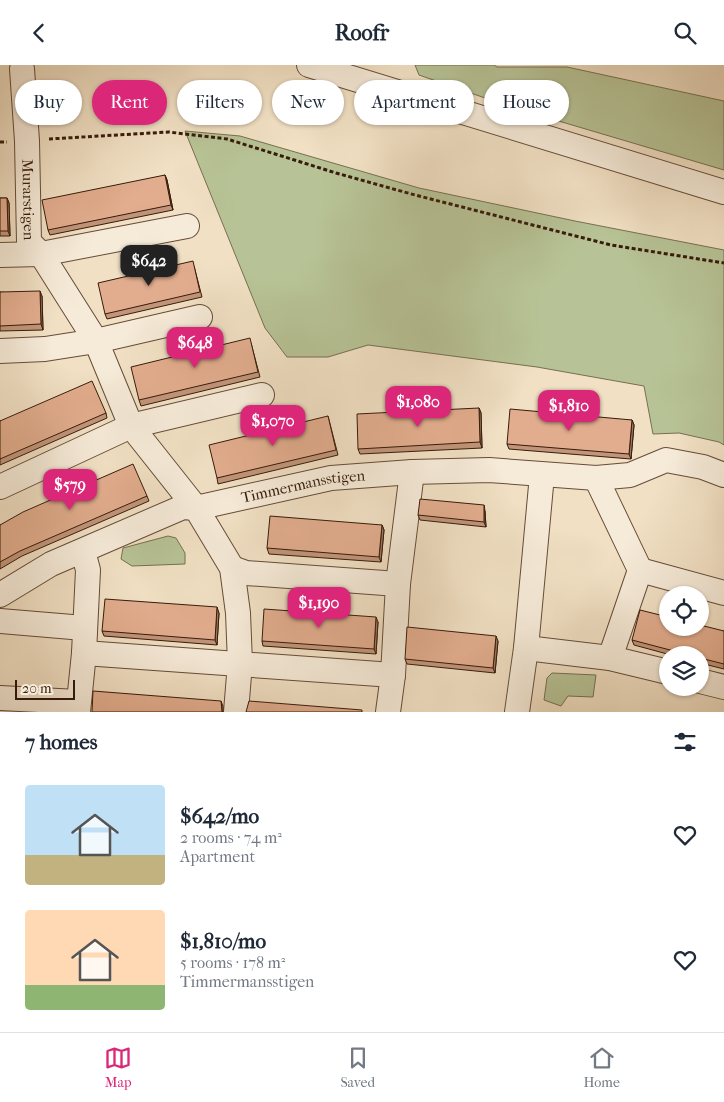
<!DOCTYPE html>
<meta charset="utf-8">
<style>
:root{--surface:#fff;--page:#f2f2f3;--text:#1f2937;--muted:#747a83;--line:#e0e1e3;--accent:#db2777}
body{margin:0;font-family:"IM FELL French Canon",serif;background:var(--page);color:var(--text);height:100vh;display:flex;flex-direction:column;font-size:19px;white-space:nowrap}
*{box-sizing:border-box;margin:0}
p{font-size:16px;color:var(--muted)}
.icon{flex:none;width:28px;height:28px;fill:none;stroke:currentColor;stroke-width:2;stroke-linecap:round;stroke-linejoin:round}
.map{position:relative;height:647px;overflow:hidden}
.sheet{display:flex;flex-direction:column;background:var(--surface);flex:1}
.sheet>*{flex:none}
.banner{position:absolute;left:15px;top:15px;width:695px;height:45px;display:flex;gap:10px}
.controls{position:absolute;left:659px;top:521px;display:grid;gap:10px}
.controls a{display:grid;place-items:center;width:50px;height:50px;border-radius:50%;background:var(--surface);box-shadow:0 1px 4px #0004;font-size:25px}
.scale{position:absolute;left:15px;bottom:12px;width:60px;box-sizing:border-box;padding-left:5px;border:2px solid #371b0b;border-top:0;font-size:14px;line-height:18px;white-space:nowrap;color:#371b0b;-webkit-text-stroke:4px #f6ebd9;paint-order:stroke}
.price{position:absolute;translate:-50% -42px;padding:0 11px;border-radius:10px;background:var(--accent);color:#fff;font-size:16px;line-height:32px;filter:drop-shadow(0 1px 2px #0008)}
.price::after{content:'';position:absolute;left:50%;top:30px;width:15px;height:11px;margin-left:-8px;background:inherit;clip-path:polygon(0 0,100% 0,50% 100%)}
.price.current{background:#222;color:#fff}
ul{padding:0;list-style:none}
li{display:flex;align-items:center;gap:15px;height:125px;padding:0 25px}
li span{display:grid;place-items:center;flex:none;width:140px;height:100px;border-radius:5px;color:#555}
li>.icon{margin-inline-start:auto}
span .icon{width:60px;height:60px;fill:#fffc;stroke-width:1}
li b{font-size:21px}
h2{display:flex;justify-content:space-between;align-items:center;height:60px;padding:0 25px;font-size:21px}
.tag{padding:0 18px;border-radius:22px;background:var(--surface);box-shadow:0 1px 4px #0004;font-size:18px;line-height:45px}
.tag.current{background:var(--accent);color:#fff}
header{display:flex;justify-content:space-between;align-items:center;height:65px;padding:0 25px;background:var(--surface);font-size:22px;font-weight:700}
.tab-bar{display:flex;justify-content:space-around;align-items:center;height:70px;border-top:1px solid var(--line);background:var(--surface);font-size:14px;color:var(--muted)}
.tab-bar a{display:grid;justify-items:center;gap:2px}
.tab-bar .current{color:var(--accent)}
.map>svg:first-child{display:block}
.green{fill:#b7c396;stroke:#776f50}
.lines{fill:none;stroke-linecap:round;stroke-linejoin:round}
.minor-casing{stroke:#664c39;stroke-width:26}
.path{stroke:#371b0b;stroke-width:3;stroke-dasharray:4 2.5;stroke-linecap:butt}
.minor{stroke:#f6ebd9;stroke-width:24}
.wall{fill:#c2957a;stroke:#371b0b}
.shaded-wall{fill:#9e7963;stroke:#371b0b}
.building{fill:#e2ad8e;stroke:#371b0b}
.labels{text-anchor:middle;stroke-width:5;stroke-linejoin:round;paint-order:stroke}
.street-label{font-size:15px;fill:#371b0b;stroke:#f6ebd9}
</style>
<header><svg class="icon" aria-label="back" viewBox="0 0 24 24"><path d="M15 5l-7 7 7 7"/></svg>Roofr<svg class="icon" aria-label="search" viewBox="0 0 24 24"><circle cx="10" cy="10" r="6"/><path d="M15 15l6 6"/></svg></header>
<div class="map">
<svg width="724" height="647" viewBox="0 0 724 647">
<rect width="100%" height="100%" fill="#f1e0c4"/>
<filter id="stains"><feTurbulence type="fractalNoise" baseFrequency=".004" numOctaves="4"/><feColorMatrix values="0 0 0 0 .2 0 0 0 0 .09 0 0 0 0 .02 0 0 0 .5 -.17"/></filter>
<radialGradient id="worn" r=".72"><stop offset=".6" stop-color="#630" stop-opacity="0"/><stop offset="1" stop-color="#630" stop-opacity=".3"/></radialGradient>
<g class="green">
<polygon points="415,0 494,0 497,2 567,2 724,36 724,105 508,41 419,10"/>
<polygon points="185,66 240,71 419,123 575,156 724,185 724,380 719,377 679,368 653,369 644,321 537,302 368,280 328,292 287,292 265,263"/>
<polygon points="168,471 176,473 185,488 185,499 132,501 121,494 123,483"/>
<polygon points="552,608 596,610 593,632 568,631 561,641 544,635 547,613"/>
</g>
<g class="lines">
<defs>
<g id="minor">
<polyline points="309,0 724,127"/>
<path id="s1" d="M22,4L27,76L29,177L41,189L96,276L131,361L196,443L232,503L238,548L240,598L236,647"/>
<polyline points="0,190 41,189 187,161"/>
<polyline points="0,286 45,284 96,276 200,252"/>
<polyline points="596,413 640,505"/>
<polyline points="0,422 131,361 262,330"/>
<polyline points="232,503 246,508 398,519"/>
<path id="s2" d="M0,530L51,499L183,442L196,443L331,413L412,407L489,405L596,413L630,410L666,395L703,402L724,410"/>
<polyline points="0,556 84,563"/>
<polyline points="526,583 610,593 668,607"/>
<polyline points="84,588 393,610"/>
<polyline points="610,593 640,505 724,528"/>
<polyline points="700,616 724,622"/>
<polyline points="0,633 78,637"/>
<polyline points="78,647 84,588 88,505 83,486"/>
<polyline points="388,647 393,610 398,519 412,407"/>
<polyline points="517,647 526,583 542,410"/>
</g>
</defs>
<use href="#minor" class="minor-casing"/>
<g class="path">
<polyline points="49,74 169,67 227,74 336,108 415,130 611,180 724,198"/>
<polyline points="0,77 7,77"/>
</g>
<use href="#minor" class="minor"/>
</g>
<g class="wall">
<polygon points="165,110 167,115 173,145 50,170 48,165"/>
<polygon points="0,133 7,133 9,138 10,171 0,171"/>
<polygon points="194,201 202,232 107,254 105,249"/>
<polygon points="0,227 42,231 43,265 0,266"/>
<polygon points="251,278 260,312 141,341 139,335"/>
<polygon points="479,343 481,348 482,383 360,389 358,384"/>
<polygon points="106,348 107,353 0,400 0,356"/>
<polygon points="328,351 338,390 218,419 217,413"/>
<polygon points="632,355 634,360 631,394 509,384 507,379"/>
<polygon points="147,431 149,436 22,491 0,504 0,460"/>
<polygon points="485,446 486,462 420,455 418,450"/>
<polygon points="382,460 384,465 381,497 269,489 267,483"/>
<polygon points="219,548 217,580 104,571 102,566"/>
<polygon points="378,557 376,589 263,581 262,576"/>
<polygon points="724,566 724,604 700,598 700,590 671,590 634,580 632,575"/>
<polygon points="498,576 495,608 407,599 405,594"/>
</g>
<g class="shaded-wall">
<polygon points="165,110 167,115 173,145 171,140"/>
<polygon points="7,133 9,138 10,171 8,166"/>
<polygon points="40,226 42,231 43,265 41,259"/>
<polygon points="479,343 481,348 482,383 480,377"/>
<polygon points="632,355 634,360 631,394 629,389"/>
<polygon points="484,440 485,446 486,462 484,457"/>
<polygon points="382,460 384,465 381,497 379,492"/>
<polygon points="217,542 219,548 217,580 215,575"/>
<polygon points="376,552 378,557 376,589 374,584"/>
<polygon points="496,571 498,576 495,608 493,603"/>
<polygon points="221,636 223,641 223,647 222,647"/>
</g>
<g class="building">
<polygon points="165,110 171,140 48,165 42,135"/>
<polygon points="0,133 7,133 8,166 0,166"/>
<polygon points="193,196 200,227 105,249 98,218"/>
<polygon points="40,226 41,259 0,261 0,227"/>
<polygon points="250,273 258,307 139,335 131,302"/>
<polygon points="92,316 106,348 0,394 0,356"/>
<polygon points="479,343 480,377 358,384 357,349"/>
<polygon points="510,344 632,355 629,389 507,379"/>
<polygon points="328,351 336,385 217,413 209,380"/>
<polygon points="133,399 147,431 20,486 0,497 0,460 23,447"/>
<polygon points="420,434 484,440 484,457 418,450"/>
<polygon points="270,451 382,460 379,492 267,483"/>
<polygon points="105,534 217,542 215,575 102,566"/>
<polygon points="264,544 376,552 374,584 262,576"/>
<polygon points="640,545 668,552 668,562 700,562 700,560 724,566 724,599 700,593 700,590 689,590 632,575"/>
<polygon points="407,562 496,571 493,603 405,594"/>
<polygon points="93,626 221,636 222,647 92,647"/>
<polygon points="249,636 362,645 362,647 246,647"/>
</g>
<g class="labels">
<g class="street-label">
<text dy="5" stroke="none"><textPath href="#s1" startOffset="131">Murarstigen</textPath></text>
<text dy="5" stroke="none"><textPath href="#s2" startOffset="326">Timmermansstigen</textPath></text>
</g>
</g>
<rect width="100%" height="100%" filter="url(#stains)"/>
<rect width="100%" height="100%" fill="url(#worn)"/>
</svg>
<div class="controls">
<a><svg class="icon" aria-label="locate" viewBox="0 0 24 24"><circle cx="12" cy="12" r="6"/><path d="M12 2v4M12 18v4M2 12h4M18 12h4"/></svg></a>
<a><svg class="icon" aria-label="layers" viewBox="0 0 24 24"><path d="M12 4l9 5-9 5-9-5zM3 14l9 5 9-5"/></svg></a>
</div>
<div class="scale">20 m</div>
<b class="price current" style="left:149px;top:222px">$642</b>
<b class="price" style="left:195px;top:304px">$648</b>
<b class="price" style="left:418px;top:363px">$1,080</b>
<b class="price" style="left:569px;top:367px">$1,810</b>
<b class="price" style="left:273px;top:382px">$1,070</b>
<b class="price" style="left:70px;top:446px">$579</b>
<b class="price" style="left:319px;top:564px">$1,190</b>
<div class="banner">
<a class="tag">Buy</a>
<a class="tag current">Rent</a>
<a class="tag">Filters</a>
<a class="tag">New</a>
<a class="tag">Apartment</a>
<a class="tag">House</a>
</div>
</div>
<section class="sheet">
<h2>7 homes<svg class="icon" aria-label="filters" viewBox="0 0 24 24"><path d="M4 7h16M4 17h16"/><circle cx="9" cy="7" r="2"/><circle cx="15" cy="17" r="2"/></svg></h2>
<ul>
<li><span style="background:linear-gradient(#bfe0f5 70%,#c2b280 0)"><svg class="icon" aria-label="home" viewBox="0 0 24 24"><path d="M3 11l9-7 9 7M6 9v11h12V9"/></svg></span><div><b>$642/mo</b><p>2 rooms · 74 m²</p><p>Apartment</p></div><svg class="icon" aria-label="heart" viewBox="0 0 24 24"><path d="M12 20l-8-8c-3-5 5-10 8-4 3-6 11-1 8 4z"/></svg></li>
<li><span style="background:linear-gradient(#ffd9b3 75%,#8fb573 0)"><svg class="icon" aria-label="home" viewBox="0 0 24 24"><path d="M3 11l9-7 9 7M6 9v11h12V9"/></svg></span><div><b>$1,810/mo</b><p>5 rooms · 178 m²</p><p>Timmermansstigen</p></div><svg class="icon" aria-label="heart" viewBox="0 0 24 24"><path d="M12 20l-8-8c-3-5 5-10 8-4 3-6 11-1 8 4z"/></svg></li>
</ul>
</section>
<nav class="tab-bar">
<a class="current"><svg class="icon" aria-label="map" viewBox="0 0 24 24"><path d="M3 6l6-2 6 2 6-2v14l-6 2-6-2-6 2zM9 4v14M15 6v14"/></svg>Map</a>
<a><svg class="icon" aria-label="saved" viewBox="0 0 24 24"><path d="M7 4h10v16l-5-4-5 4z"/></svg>Saved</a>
<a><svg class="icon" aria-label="home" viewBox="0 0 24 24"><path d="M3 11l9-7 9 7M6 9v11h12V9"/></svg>Home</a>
</nav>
